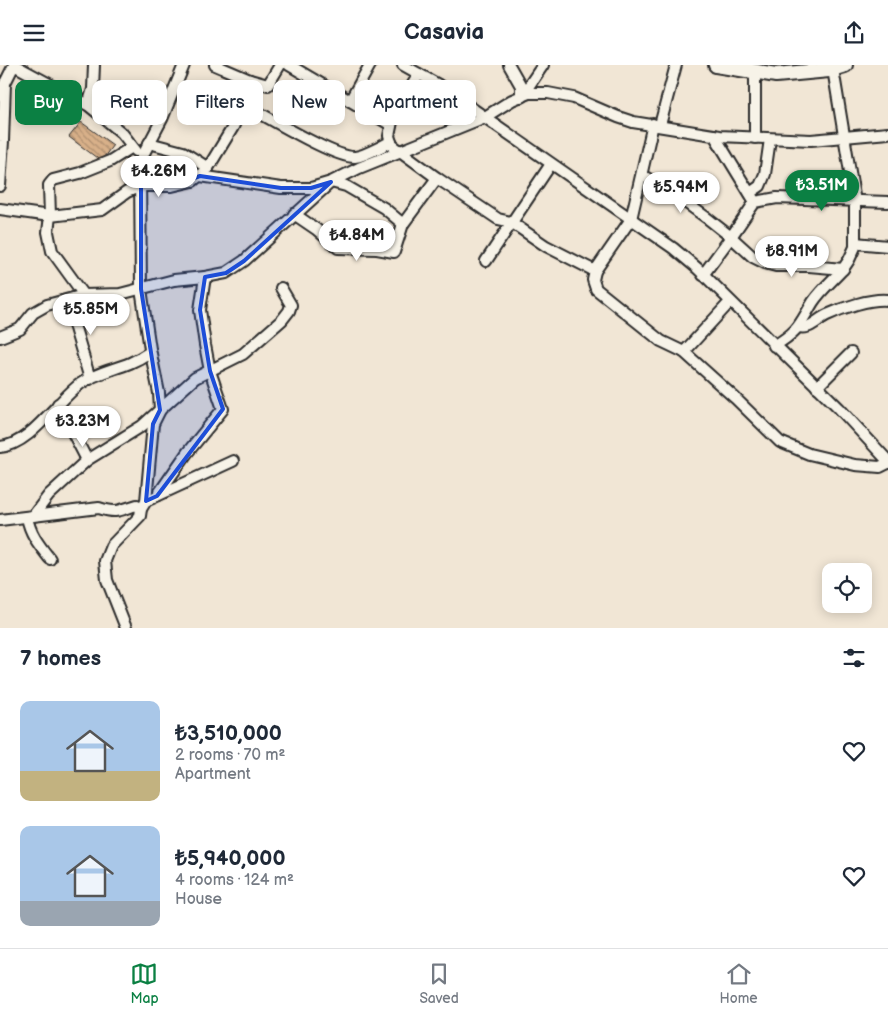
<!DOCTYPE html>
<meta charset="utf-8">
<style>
:root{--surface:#fff;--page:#f2f2f3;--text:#1f2937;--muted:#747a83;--line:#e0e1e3;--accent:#0b8043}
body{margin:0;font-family:"Balsamiq Sans",sans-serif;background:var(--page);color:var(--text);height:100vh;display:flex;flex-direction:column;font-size:19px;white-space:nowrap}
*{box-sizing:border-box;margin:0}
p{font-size:16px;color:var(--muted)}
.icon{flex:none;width:28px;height:28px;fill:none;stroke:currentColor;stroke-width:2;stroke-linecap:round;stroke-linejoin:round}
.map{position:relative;height:563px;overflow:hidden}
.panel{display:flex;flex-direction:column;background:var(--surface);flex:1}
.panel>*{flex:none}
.hud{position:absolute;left:15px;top:15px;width:500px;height:45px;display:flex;gap:10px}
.tools{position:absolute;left:822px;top:498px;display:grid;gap:10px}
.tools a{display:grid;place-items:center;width:50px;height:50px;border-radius:10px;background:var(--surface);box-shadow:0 2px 12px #0003;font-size:25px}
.price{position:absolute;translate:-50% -42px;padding:0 11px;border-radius:18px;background:#fff;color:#222;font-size:16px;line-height:32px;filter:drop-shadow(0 1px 2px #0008)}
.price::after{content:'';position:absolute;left:50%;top:30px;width:15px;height:11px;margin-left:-8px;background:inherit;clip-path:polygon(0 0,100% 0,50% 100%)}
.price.on{background:var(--accent);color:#fff}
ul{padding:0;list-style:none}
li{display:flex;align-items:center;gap:15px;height:125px;padding:0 20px}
li span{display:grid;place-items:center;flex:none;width:140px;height:100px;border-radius:10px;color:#555}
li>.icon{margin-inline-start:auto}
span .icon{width:60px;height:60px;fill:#fffc;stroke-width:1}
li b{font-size:21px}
h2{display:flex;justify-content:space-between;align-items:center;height:60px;padding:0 20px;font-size:21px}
.chip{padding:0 18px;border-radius:10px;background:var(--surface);box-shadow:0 2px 12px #0003;font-size:18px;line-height:45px}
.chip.on{background:var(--accent);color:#fff}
header{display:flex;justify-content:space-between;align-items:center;height:65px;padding:0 20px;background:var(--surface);font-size:22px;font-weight:800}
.dock{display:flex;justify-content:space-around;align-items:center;height:70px;border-top:1px solid var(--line);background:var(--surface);font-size:14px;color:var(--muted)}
.dock a{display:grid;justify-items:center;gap:2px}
.dock .on{color:var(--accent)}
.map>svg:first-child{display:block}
.building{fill:url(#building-back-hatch);stroke:#2b2b2b}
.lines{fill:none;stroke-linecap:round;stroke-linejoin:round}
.minor-casing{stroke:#2b2b2b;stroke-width:14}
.major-casing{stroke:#2b2b2b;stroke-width:18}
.minor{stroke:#f7f3e8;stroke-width:10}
.major{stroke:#f7f3e8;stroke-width:14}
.marked{fill:#1d4ed8;fill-opacity:0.2;stroke:#1d4ed8;stroke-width:4;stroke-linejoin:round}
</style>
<header><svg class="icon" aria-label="menu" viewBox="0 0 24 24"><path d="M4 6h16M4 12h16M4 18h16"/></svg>Casavia<svg class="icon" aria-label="share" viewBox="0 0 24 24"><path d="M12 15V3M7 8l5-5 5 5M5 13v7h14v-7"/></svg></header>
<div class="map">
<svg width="888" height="563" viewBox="0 0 888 563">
<defs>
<pattern id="building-back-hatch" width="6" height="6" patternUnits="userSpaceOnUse" patternTransform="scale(1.25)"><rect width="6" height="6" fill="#d8b089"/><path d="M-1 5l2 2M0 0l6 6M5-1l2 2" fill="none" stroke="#af8f70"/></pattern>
</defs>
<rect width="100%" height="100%" fill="#f1e6d5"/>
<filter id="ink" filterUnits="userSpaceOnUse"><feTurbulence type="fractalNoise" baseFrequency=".02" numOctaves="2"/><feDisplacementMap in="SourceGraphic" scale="10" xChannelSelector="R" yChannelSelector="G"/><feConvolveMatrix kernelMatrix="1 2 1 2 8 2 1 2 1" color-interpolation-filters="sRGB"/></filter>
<g filter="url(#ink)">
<polygon class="building" points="81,57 113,80 101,96 69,72"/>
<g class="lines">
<defs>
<g id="minor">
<polyline points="14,0 88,40 122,68 136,86"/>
<polyline points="215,0 250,15 268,20 280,0"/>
<polyline points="289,0 391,60"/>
<polyline points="403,0 437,19 673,183 697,203 839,343 888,396"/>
<polyline points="509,0 521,21 521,32"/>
<polyline points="833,4 855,137 855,182 849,195 843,204"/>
<polyline points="755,6 755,73"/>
<polyline points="419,9 393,52 389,71 392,80 437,113 498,154 511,157 546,181 595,206 631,154 653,59"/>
<polyline points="522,31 543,0"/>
<polyline points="350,36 370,0"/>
<path d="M243,39C265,50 334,93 355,92C365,91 381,81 391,77"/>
<polyline points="88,40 93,24 94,0"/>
<polyline points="660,60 676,0"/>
<polyline points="149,78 183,87 208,103"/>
<path d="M642,110C674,128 703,149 731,172L755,137L714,70"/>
<polyline points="200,111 281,123 311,123 331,117 346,121 384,143 403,159"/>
<polyline points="0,121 3,76 5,18 14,0"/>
<polyline points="750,128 760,121 765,109 770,74"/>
<polyline points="755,137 777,133 888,137"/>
<polyline points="0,144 50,151 102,145 127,127 141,121 172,121 193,116 208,103 233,62 242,42 250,15"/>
<polyline points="294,149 316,164 338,183 377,184 394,187 403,159 437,113"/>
<polyline points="855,178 888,181"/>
<polyline points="486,196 551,99"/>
<polyline points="595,206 593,215 596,224 661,276 684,287"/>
<path d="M703,210L731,172L753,192L765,198L776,201H809L843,204C833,215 821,225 813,237C799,260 799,266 774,281"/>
<polyline points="84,230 52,186 48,167 50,151 49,120 53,115 80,108 110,96 132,82"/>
<polyline points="67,236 90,314"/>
<polyline points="730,237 684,287 735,333 780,377 809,389 855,400 880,402 888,398"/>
<path d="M799,262C810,265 818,254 827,250C842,243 871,233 888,235"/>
<polyline points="0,272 20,264 33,248 47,240 84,230 120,229 174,215 205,212 226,208 244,196 331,117 359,103 485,52 512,35 529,28 548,28 574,33 618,52 633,57 719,71 811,75 888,68"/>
<polyline points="817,322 851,288"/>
<polyline points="58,339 87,395"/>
<path d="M0,382C30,380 56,337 80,319C95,308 113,305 130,298C137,295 144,291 150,287"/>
<polyline points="159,430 233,396"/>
<polyline points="146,436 153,359 160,345 159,328 150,284 141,224 140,106 142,92 162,54 184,0"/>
<polyline points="33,451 49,430 87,395 142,361 195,313 243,289 282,255 289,246 291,240 281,223"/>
<path d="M27,452C30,469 39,480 50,494"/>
<path d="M0,455L99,443C118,449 119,445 137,440L141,444"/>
<polyline points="126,563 107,515 105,496 111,481 140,451 141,444 146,436 157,431 187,388 223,344 210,306 205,280 200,245 205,212"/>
</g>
<polyline id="major" points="716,0 776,10 829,5 845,0"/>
</defs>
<use href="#minor" class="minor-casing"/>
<use href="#major" class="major-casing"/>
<use href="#minor" class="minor"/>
<use href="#major" class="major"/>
</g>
</g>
<path class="marked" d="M200,111L281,123H311L331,117L244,196L226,208L205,212L200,245L210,306L223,344L157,431L146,436L153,359L160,345L141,224V121H172Z"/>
</svg>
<div class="tools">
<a><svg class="icon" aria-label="locate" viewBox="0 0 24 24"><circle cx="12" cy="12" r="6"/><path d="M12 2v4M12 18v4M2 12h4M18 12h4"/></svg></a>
</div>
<b class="price" style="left:159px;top:133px">₺4.26M</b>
<b class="price on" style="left:822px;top:147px">₺3.51M</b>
<b class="price" style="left:681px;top:149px">₺5.94M</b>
<b class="price" style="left:357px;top:197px">₺4.84M</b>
<b class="price" style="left:792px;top:213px">₺8.91M</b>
<b class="price" style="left:91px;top:271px">₺5.85M</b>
<b class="price" style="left:83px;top:383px">₺3.23M</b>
<div class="hud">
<a class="chip on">Buy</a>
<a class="chip">Rent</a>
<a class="chip">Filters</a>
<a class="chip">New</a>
<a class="chip">Apartment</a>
</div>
</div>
<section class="panel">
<h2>7 homes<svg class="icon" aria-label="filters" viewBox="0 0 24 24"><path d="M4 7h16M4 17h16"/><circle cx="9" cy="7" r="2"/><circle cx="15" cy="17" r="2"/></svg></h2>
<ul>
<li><span style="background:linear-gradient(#a9c7e8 70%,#c2b280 0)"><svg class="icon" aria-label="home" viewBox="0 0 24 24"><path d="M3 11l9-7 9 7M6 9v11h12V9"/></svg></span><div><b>₺3,510,000</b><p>2 rooms · 70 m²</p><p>Apartment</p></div><svg class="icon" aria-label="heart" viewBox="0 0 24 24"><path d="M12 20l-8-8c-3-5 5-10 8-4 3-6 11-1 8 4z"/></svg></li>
<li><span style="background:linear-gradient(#a9c7e8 75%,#9aa5b1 0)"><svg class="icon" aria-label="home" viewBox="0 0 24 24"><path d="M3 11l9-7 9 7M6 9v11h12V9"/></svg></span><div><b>₺5,940,000</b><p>4 rooms · 124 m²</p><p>House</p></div><svg class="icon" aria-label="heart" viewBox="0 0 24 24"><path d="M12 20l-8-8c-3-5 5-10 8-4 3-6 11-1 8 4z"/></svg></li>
</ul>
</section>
<nav class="dock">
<a class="on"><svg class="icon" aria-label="map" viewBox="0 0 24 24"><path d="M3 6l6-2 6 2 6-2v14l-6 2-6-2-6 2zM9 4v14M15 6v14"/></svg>Map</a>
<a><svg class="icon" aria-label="saved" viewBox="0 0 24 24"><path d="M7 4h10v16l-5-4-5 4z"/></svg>Saved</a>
<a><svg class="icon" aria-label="home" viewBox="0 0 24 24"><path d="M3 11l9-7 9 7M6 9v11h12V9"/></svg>Home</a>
</nav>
